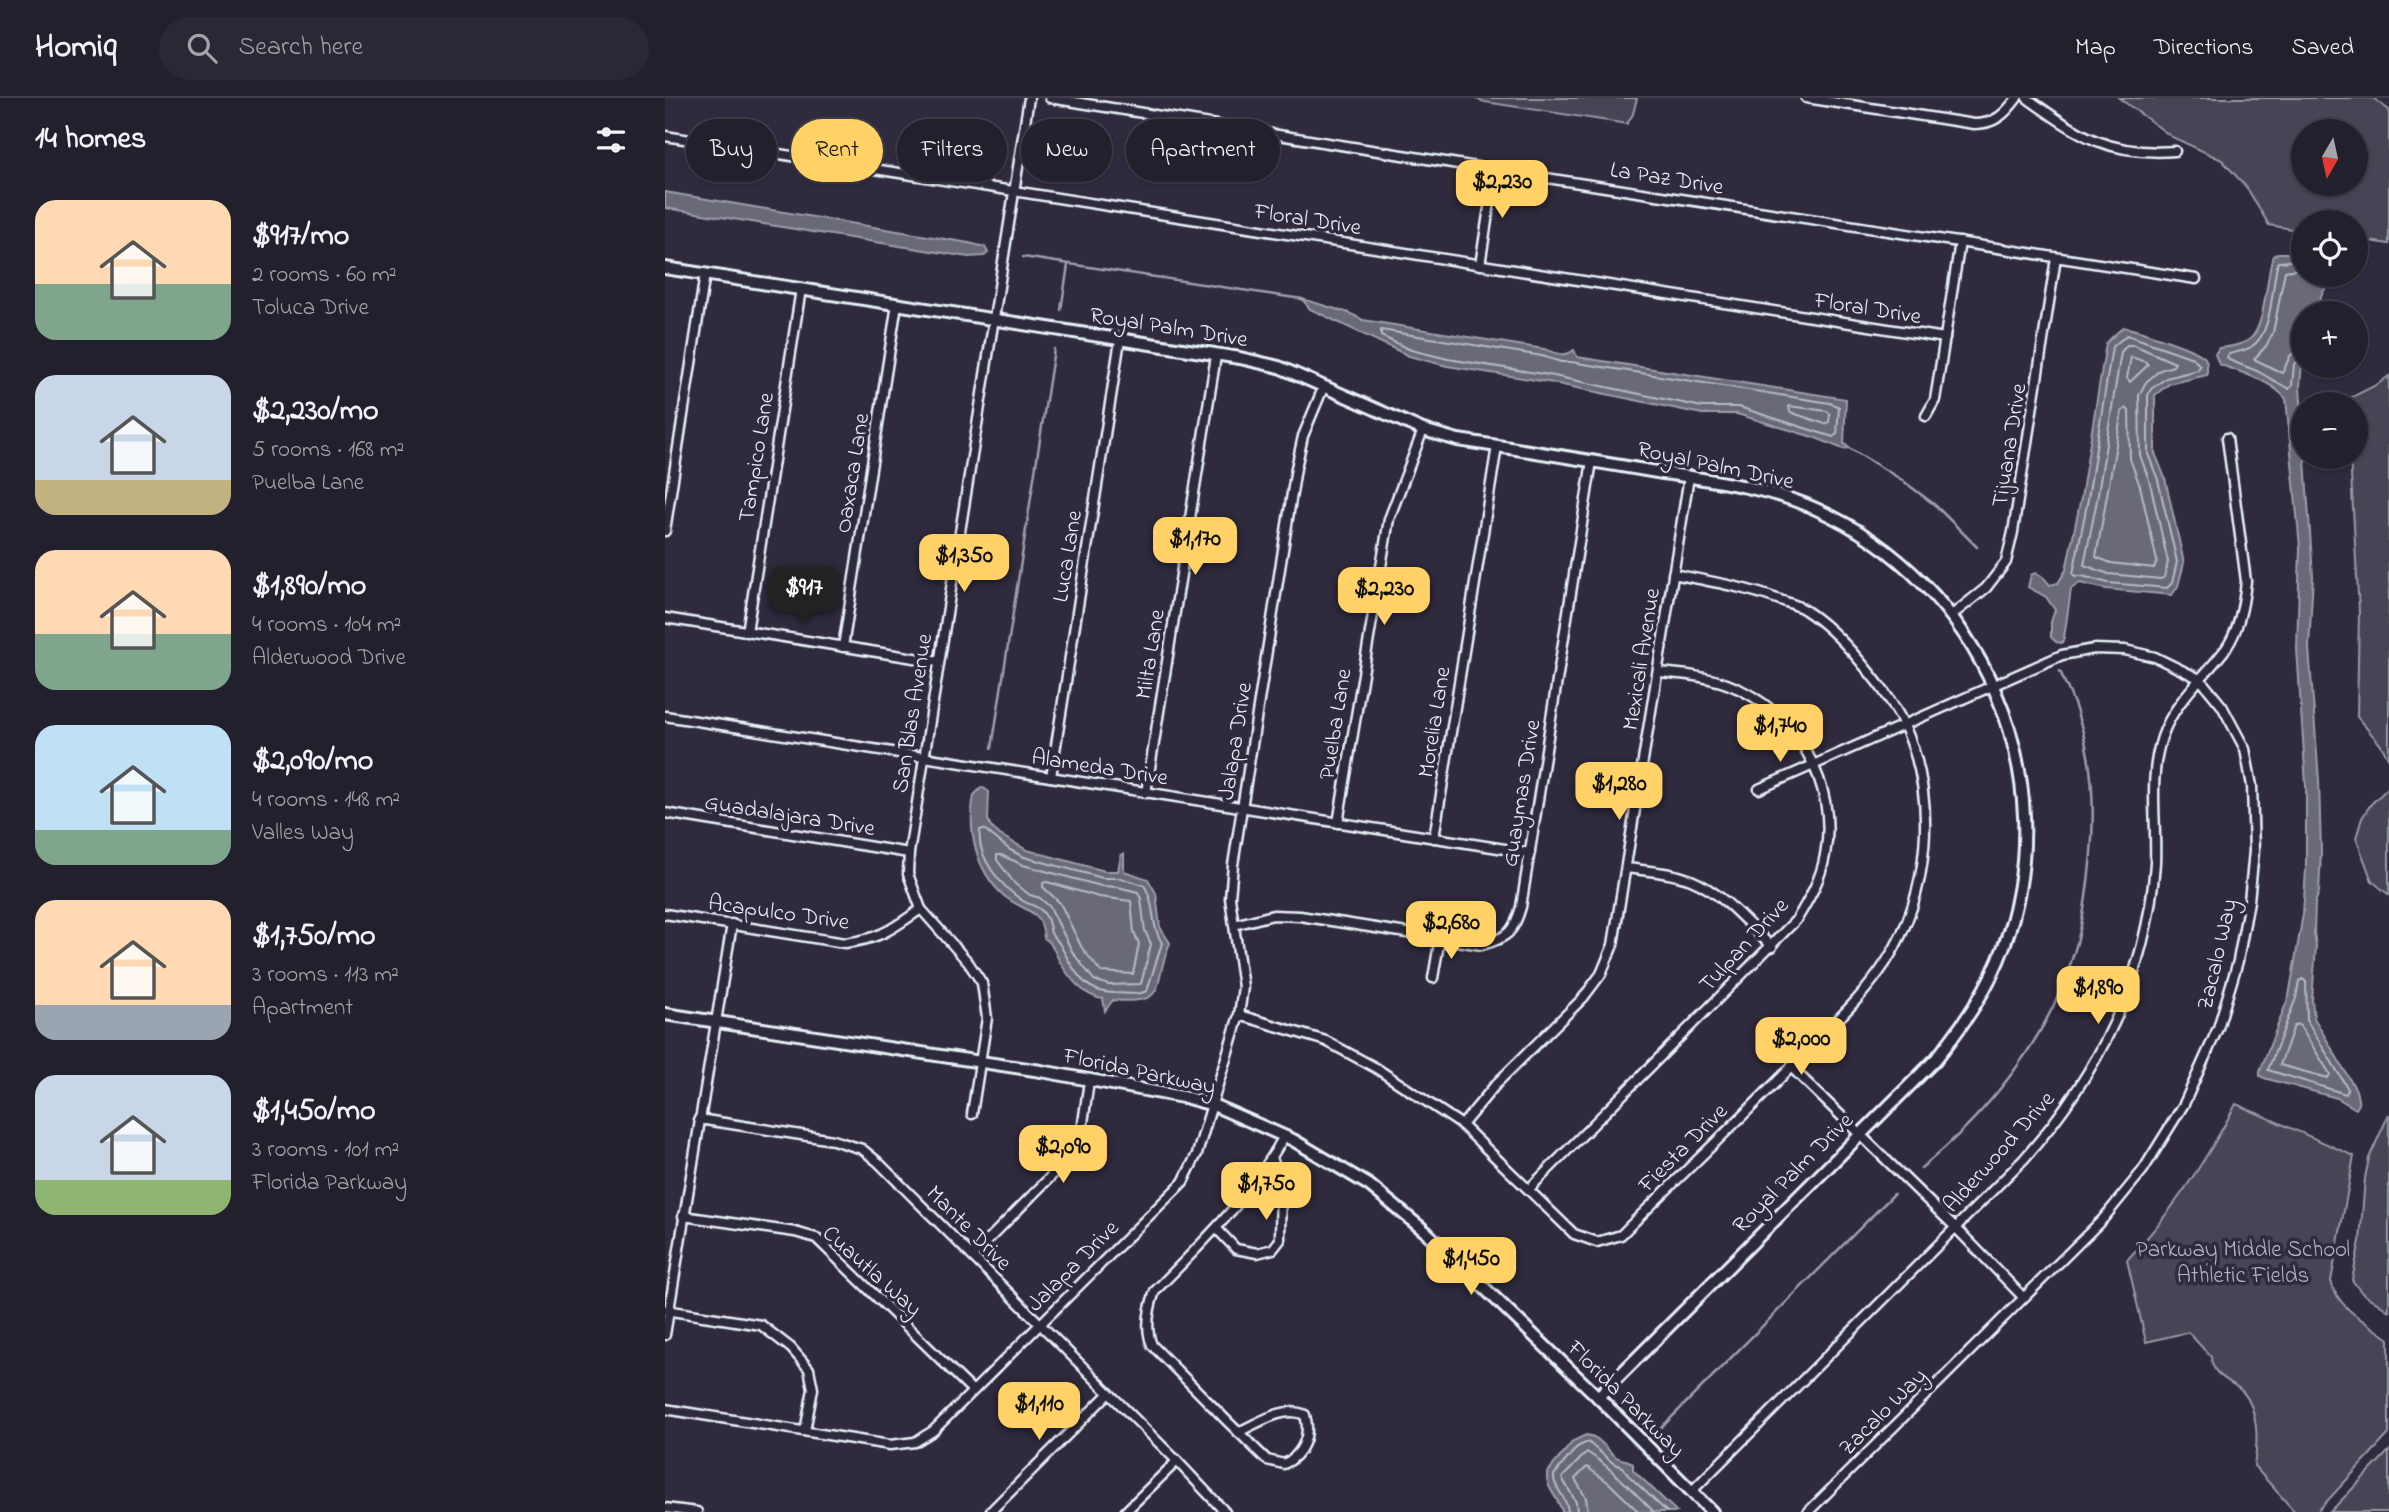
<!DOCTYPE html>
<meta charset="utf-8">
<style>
:root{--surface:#23202e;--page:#2b2836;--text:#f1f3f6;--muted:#a3a3aa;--line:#403e4a;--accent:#ffd166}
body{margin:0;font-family:"Indie Flower",sans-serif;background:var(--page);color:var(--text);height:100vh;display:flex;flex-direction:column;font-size:26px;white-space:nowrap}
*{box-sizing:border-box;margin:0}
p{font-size:23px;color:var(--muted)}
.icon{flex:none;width:38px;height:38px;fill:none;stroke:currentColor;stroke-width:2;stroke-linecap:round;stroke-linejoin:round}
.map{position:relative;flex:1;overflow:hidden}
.sheet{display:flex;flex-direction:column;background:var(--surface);width:665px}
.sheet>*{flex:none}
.banner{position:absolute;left:21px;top:21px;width:665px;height:63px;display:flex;gap:14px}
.needle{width:46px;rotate:189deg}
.buttons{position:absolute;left:1626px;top:21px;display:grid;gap:14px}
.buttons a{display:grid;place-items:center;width:77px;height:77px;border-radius:50%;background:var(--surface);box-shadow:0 2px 5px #0004,0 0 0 2px var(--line);font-size:35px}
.price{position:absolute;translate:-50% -60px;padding:0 16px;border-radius:14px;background:var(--accent);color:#111;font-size:23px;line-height:46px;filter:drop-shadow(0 2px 4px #0008)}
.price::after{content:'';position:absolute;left:50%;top:42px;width:21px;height:16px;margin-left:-10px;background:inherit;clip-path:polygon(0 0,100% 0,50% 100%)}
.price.active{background:#222;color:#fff}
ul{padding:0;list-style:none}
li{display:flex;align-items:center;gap:21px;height:175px;padding:0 35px}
li span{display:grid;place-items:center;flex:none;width:196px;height:140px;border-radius:21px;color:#555}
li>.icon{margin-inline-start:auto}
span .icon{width:84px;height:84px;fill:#fffc;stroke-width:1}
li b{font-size:30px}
h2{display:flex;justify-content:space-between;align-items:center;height:84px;padding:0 35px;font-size:30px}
.pill{padding:0 24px;border-radius:32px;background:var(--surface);box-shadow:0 2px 5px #0004,0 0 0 2px var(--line);font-size:24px;line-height:63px}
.pill.active{background:var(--accent);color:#111}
header{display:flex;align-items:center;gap:42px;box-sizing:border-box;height:98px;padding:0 35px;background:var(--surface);border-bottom:2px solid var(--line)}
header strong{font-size:33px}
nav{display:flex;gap:38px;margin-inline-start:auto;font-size:24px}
.search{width:490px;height:63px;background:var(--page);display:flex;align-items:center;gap:18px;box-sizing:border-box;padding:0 24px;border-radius:38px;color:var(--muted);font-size:26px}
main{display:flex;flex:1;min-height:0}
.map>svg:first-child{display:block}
.green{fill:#464455;stroke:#979aa6;stroke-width:2;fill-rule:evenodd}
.water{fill:#696978;stroke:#9c9fab;stroke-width:2}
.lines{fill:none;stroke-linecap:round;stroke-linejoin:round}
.shore{stroke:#b5bbc5;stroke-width:2}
.stream{stroke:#9c9fab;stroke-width:2.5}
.street-casing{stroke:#e8f1f8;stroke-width:13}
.secondary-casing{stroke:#e8f1f8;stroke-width:16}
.street{stroke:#2f2a3d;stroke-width:8}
.secondary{stroke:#2f2a3d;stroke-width:10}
.labels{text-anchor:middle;stroke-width:7;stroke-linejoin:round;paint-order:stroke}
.street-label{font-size:23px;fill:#e8f1f8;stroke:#2f2a3d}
.park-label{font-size:23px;fill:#afb4bf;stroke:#2f2a3d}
</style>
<header>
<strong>Homiq</strong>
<div class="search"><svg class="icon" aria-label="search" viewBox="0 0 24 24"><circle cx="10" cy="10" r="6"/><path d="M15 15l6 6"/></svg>Search here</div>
<nav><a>Map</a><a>Directions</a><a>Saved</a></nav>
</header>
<main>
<section class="sheet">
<h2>14 homes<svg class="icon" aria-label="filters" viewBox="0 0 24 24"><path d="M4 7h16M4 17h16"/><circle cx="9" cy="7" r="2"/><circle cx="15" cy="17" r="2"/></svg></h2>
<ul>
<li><span style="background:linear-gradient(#ffd9b3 60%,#7fa58c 0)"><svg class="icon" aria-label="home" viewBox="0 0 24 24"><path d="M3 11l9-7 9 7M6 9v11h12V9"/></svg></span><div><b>$917/mo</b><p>2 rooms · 60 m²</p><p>Toluca Drive</p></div></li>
<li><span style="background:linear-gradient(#c9d6e8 75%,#c2b280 0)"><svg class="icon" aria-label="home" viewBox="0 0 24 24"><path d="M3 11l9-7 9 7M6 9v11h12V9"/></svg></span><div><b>$2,230/mo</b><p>5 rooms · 168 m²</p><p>Puelba Lane</p></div></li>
<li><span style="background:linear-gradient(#ffd9b3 60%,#7fa58c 0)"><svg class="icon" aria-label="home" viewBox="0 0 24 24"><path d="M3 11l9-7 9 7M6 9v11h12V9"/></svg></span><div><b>$1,890/mo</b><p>4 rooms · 104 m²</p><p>Alderwood Drive</p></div></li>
<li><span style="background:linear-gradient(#bfe0f5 75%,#7fa58c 0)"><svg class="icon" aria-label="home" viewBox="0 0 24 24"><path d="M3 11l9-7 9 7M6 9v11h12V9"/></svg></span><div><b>$2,090/mo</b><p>4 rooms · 148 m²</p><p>Valles Way</p></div></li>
<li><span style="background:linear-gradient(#ffd9b3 75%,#9aa5b1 0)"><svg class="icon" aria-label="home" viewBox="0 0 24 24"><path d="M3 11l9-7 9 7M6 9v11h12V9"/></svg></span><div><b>$1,750/mo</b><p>3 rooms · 113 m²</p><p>Apartment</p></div></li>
<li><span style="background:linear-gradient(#c9d6e8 75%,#8fb573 0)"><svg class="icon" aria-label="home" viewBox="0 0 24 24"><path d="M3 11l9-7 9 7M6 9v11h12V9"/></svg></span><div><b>$1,450/mo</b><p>3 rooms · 101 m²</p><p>Florida Parkway</p></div></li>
</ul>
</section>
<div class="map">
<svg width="1724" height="1414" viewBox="0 0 1724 1414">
<rect width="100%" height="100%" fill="#2f2a3d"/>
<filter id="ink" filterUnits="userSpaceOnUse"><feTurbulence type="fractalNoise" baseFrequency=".0143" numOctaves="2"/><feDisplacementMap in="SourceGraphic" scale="14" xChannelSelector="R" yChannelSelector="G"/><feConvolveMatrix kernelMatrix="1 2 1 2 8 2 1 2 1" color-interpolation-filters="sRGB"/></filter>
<g filter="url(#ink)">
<g class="green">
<polygon points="808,0 972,0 968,16 962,26 820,4"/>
<path d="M1454,0H1708L1724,12V146L1691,141L1690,124H1638V133L1604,127L1582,90L1557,62L1507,39ZM1638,33H1690V86H1638Z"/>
<polygon points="1724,278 1724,661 1715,646 1692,619 1694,514 1685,359 1690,359 1690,306 1681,306 1681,302 1713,286"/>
<polygon points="1724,689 1724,797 1707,783 1691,740 1697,720 1706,706"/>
<path d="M1571,1006L1689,1058L1666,1183C1672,1211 1703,1225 1724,1241V1336L1652,1414H1630L1589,1368C1593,1346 1594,1312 1578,1294C1566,1282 1547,1279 1546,1259L1523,1234L1481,1244L1462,1162C1507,1115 1541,1063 1571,1006Z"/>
<polygon points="1724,1016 1724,1213 1697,1195 1687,1182 1695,1143 1700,1080 1704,1060"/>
<polygon points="1724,1353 1724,1411 1722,1414 1665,1414"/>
</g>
<g class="water">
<polygon points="0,94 304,145 320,149 323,155 319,158 303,159 0,110"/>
<path d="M1613,155H1638V177H1670L1658,194L1649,215H1638V253L1635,289L1648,478L1644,550L1654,682L1656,754L1654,794L1650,805L1649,835L1651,848L1647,902L1649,920L1691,992L1694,1006L1691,1011L1672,1000L1599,980L1595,978V973L1624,898L1638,816L1641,771V687L1632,551L1635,449L1621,301C1606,282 1576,275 1554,266L1550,256L1554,250C1564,249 1579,247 1586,240C1601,225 1601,179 1608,158Z"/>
<path d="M637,201L684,215L698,222L879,251C890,255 899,260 909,252L912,259L1181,301L1179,345L1184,350L1178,351L1151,340L1072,316H1037L883,284L782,268L744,258L645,211Z"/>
<path d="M1458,229C1470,231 1535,252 1540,260C1543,265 1542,272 1542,277L1504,286L1490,297V355L1500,380L1519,465L1513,488L1507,497L1441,491L1415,485L1406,491L1399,540L1397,545L1391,544L1386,539V524L1390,512L1381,499L1363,489L1366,477L1370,475L1378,479L1385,487L1393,485L1401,472L1416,400L1441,245Z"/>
<path d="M317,689L324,694L323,721L326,729L335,737L362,752L440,773H453L456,757L459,756V773L483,781L491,795L495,829L505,845C487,885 506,908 448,902L440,913L438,901C418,898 404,880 394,862C389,853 388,846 379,840C377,809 359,815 338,797C311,772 302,733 309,697Z"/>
<path d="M921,1337C936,1338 941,1353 953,1360C960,1363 962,1360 968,1366V1372L1012,1414H897C894,1399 880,1391 882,1375L908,1343Z"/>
</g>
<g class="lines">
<g class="shore">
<path d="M1638,162L1613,164C1606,187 1609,235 1586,249C1580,253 1571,254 1564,256L1562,259L1564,262L1592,273L1624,291L1627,288L1629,266L1638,261"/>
<path d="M1638,170L1620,173L1608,235L1601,248L1589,261L1617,275C1624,265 1621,254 1638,252"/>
<polygon points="716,232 877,258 896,264 906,264 1165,305 1174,309 1172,336 1168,339 1074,309 1037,309 884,277 783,261 746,252 716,238"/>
<polygon points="1462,237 1528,260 1535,268 1533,272 1501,280 1486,291 1483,297 1483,356 1493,382 1512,464 1507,485 1502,490 1443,485 1417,478 1410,478 1408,476 1423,401 1447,249"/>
<polygon points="1462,247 1469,247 1510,265 1508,268 1495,272 1481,284 1474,297 1475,357 1485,385 1503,464 1499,479 1496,481 1444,476 1419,467 1432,402 1456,254"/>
<polygon points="1466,259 1481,264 1483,267 1465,284 1462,280"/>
<polygon points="1124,308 1162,313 1165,316 1164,324 1160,326 1125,314"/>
<polygon points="1461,310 1464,313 1465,361 1475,388 1492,463 1489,470 1446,465 1431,459 1457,313"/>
<path d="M319,731L345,752L359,759L438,780H455L479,787C491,806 485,826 497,845L482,893C471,898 462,895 450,895C418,896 408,870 394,845C392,842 389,840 387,837C383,830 386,822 377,813C371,807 365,807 358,803C337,789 311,760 315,732Z"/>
<polygon points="332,757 336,757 358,767 436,788 453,789 473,794 476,801 480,833 486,846 476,886 444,887 429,882 408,855 385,809 375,800 365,797 350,786 332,762"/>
<polygon points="382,784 434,799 466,803 469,834 474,846 468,876 436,874 417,850 395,805 378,789 378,785"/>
<polygon points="1638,881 1641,884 1642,923 1683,991 1681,996 1603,972 1631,900 1634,883"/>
<polygon points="1632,926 1635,928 1665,976 1663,980 1615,967 1629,928"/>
<path d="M903,1414C903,1399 888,1391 889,1377L912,1349L923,1344L948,1365L958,1369L963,1377L1002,1414"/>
<path d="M912,1414L911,1404L897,1380L922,1354C947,1370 968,1393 989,1414"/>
<polyline points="923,1414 921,1400 910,1381 922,1369 944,1385 974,1414"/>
</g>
<g class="stream">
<polyline points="358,159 637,201"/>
<polyline points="396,212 403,167"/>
<polyline points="1184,350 1237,382 1270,407 1312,449"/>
<polyline points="327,650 389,251"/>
<path d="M1256,1070C1323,1015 1384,940 1409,855C1419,823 1423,789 1426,755C1430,709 1428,662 1413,618C1409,602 1401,588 1395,573"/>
<polyline points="996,1330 1229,1096"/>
</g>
<defs>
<g id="street">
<polyline points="385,0 830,72 1531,181"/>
<path d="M1141,0L1309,26C1330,26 1340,16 1352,0"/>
<path d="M1362,0C1414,37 1442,58 1510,53"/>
<polyline points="0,38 1280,240"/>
<polyline points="815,167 830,72"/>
<polyline points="1261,318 1270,302 1295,144"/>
<polyline points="0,433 40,176"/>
<polyline points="1287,517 1321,490 1341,464 1348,434 1391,160"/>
<polyline points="0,520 274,564"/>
<polyline points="82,534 136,191"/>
<polyline points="178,549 232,206"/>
<polyline points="0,618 865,755"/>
<polyline points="386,679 455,242"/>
<polyline points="1094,691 1397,557 1429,551 1460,552 1490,559 1535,581 1557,608 1580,651 1587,688 1589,753 1584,803 1573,863 1553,930 1519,1006 1478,1072 1438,1121 1143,1414"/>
<polyline points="481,695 551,258"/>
<polyline points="0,715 244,755"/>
<polyline points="673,725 724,421 758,332"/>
<polyline points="769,740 832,348"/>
<path d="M961,770C982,773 1006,774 1026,782C1058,795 1082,825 1107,849"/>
<path d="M0,816L180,845C216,841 228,830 256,811"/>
<path d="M569,827L608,817L635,818L817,847C842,840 849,834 856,809L927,363"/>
<polyline points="768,880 775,840"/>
<path d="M574,917L661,943L711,970L797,1027L909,1136L932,1144L956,1137C1017,1076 1080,1017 1140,955C1168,926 1199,898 1221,864C1265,796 1273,701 1239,627C1227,602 1211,582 1194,562C1178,543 1160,525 1140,512C1133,507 1123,505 1115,502C1080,489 1044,483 1008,476"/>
<polyline points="1126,969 1290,1129 1358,1199"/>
<polyline points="307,1016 322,920 317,885 303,864 256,811 243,776 244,755 364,0"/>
<polyline points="34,1021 168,1042 197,1051 213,1064 512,1363 560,1414"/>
<polyline points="797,1027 832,985 918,900 936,876 948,847 1024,379"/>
<path d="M864,1091L1132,821C1144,801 1156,781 1160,757C1174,686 1130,611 1062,586C1040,578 1016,576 993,574"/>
<polyline points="18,1118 130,1134 151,1140 308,1293"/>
<polyline points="552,1131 571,1151 592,1155 608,1151 615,1142 616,1080 607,1061"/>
<polyline points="307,1158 407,1057 416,1039 424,983"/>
<polyline points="0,1212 96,1227 126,1250 144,1271 148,1291 140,1333"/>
<polyline points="0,1237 67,826"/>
<polyline points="0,1311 225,1347 250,1344 268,1333 518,1084 532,1056 574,917 578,889 565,800 568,767 631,370 638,338 658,290"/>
<path d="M573,1334C594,1325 618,1307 640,1317C646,1337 638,1357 619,1366L602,1362L563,1324L487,1247C480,1231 484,1210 490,1193C537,1145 587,1098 619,1038"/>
<path d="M1027,1393L1359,1061C1434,975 1482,880 1490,765C1492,723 1483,680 1497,639C1509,603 1540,579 1562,549C1574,531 1579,504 1581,483L1562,340"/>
<polyline points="0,1410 32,1414"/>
<polyline points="325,1414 444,1295"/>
<polyline points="460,1414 512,1363"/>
</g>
<g id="secondary">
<path d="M0,170L575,260L614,269L758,332L793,342C860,352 926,363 992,374C1045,382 1102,389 1151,411C1316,484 1401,678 1339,848C1324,890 1299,926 1271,961L933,1299"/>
<polyline points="0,916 376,973 523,1000 548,1007 628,1042 704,1087 761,1134 933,1299 1047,1414"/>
</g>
</defs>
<use href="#street" class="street-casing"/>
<use href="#secondary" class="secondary-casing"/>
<use href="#street" class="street"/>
<use href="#secondary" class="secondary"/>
</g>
</g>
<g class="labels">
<g class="street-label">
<text transform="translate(1002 79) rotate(9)" y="8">La Paz Drive</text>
<text transform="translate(643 120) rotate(9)" y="8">Floral Drive</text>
<text transform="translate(1203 209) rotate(9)" y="8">Floral Drive</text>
<text transform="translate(504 228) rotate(9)" y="8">Royal Palm Drive</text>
<text transform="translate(1343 347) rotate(-81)" y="8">Tijuana Drive</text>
<text transform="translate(90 359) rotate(-81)" y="8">Tampico Lane</text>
<text transform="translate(1051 366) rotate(12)" y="8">Royal Palm Drive</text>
<text transform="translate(186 375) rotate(-81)" y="8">Oaxaca Lane</text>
<text transform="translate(401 458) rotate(-81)" y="8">Luca Lane</text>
<text transform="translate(484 556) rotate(-81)" y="8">Milta Lane</text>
<text transform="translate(975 561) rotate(-81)" y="8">Mexicali Avenue</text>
<text transform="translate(246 615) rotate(-81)" y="8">San Blas Avenue</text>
<text transform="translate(768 624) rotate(-81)" y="8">Morelia Lane</text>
<text transform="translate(669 626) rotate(-81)" y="8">Puelba Lane</text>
<text transform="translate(569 643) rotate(-81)" y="8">Jalapa Drive</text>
<text transform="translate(435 668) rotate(9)" y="8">Alameda Drive</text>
<text transform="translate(855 695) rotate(-81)" y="8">Guaymas Drive</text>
<text transform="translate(125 716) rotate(9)" y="8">Guadalajara Drive</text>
<text transform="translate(114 813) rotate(8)" y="8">Acapulco Drive</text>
<text transform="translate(1078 846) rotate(-47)" y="8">Tulpan Drive</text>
<text transform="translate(1551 856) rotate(-77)" y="8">Zacalo Way</text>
<text transform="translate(475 972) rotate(12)" y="8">Florida Parkway</text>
<text transform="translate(1017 1049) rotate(-45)" y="8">Fiesta Drive</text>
<text transform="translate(1333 1053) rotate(-48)" y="8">Alderwood Drive</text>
<text transform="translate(1127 1074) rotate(-45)" y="8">Royal Palm Drive</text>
<text transform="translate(305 1129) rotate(45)" y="8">Mante Drive</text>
<text transform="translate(407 1167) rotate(-45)" y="8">Jalapa Drive</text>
<text transform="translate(208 1172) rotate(42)" y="8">Cuautla Way</text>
<text transform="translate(962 1300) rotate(45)" y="8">Florida Parkway</text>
<text transform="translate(1217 1313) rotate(-45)" y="8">Zacalo Way</text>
</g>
<g class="park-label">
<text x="1578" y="1158">Parkway Middle School<tspan x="1578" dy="26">Athletic Fields</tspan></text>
</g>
</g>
</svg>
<div class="buttons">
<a><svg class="needle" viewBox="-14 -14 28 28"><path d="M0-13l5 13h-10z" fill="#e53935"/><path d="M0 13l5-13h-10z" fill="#a3a3aa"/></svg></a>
<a><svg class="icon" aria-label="locate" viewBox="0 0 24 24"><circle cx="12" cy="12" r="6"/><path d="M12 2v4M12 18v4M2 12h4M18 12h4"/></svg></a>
<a>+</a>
<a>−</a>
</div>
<b class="price" style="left:837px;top:122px">$2,230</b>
<b class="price" style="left:530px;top:479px">$1,170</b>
<b class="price" style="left:299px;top:496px">$1,350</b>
<b class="price active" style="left:139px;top:528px">$917</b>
<b class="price" style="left:719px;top:529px">$2,230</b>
<b class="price" style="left:1115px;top:666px">$1,740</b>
<b class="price" style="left:954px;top:724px">$1,280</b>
<b class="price" style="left:786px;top:863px">$2,680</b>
<b class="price" style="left:1433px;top:928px">$1,890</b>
<b class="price" style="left:1136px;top:979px">$2,000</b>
<b class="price" style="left:398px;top:1087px">$2,090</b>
<b class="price" style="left:601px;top:1124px">$1,750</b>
<b class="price" style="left:806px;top:1199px">$1,450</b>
<b class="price" style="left:374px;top:1344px">$1,110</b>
<div class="banner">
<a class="pill">Buy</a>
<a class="pill active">Rent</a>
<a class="pill">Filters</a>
<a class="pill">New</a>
<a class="pill">Apartment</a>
</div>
</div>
</main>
